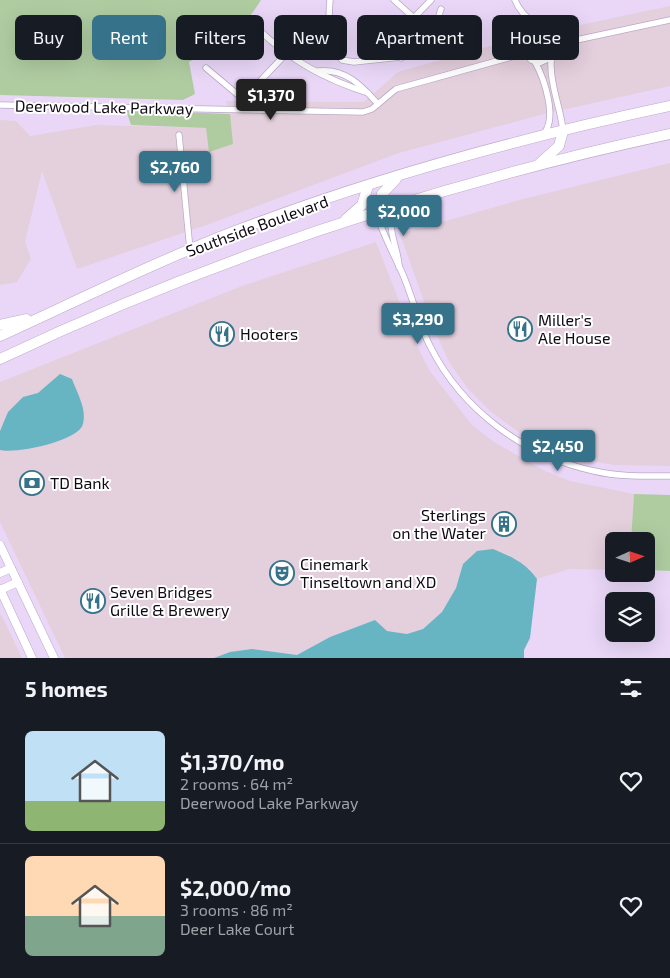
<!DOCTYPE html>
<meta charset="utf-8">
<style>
:root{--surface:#171b24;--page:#20242c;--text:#f1f3f6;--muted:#9ea1a6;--line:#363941;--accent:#367289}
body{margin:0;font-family:"Exo 2",sans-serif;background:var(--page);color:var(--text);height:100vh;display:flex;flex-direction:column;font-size:19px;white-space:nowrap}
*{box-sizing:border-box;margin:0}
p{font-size:16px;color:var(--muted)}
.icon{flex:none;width:28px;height:28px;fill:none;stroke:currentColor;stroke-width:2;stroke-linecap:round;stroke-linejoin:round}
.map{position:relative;height:658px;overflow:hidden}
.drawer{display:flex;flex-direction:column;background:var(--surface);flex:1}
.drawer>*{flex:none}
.top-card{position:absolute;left:15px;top:15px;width:640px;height:45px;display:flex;gap:10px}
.needle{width:32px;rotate:87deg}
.tools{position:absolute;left:605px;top:532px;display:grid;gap:10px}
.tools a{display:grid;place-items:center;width:50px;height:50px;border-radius:8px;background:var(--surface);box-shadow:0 5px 20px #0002;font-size:25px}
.price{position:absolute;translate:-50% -42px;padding:0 11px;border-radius:5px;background:var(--accent);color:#fff;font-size:16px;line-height:32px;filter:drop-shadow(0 1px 2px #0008)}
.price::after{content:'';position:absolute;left:50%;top:30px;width:15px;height:11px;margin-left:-8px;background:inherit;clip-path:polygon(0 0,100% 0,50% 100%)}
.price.on{background:#222;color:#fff}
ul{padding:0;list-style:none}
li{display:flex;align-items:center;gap:15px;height:125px;padding:0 25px}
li+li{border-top:1px solid var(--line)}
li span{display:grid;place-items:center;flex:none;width:140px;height:100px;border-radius:8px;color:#555}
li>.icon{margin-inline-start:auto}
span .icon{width:60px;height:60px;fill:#fffc;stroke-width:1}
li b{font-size:21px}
h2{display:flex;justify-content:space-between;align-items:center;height:60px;padding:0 25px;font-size:21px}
.pill{padding:0 18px;border-radius:8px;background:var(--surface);box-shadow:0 5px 20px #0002;font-size:18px;line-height:45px}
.pill.on{background:var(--accent);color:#fff}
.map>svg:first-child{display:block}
.commercial{fill:#e4cfdd}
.green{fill:#afcca1}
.water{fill:#67b4c3}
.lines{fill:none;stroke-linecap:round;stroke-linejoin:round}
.street-casing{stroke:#bba9c8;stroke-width:7}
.secondary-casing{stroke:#bba9c8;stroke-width:9}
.highway-casing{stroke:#bba9c8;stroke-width:11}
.street{stroke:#fff;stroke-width:5.5}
.secondary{stroke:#fff;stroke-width:8}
.highway{stroke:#fff;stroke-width:10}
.labels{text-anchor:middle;stroke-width:4;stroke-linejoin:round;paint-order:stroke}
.street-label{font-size:16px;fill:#0f0913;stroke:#fff}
.poi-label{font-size:16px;fill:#0f0913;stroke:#fff;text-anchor:start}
</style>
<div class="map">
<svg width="670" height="658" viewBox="0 0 670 658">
<rect width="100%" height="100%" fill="#ead7f8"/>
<g class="commercial">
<polygon points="670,6 670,86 544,114 399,153 212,223 77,269 42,171 25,242 31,259 17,282 0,285 0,120 16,121 30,136 96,125 206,128 210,151 230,114 226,101 364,102 398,72 518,38"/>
<polygon points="670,163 670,466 614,465 563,456 524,436 490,411 468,389 449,362 433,327 400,234 523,199"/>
<polygon points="376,242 414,339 429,370 472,425 494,442 543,470 570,481 634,494 631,541 614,541 614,570 569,569 537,579 529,568 463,564 456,588 442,612 423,629 407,634 387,631 375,620 330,637 297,655 252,649 230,652 214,658 65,658 0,522 0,382 242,286"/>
<polygon points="0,614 2,616 22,658 0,658"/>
</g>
<g class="green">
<path d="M0,0H261C242,31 221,46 189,62L195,94L183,100L0,95Z"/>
<polygon points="126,110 230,114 233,144 209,152 206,128 131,125"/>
<polygon points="634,494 670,495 670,571 646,570 646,541 631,541"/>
</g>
<g class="water">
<path d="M60,374L72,379C77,393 87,409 83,424C79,441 16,454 0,450V431L8,412L23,397L38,393Z"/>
<path d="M493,549C510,556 526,563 537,579L530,638L524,650V658H214L230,652L252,649L297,655L330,637L375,620L387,631L407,634L423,629L442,612L456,588L463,564L477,551Z"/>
</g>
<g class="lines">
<defs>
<g id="street">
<path d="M330,0C328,21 328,42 342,60L354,62L419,55C433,46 436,24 441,9"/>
<polyline points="394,0 414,18"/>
<path d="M515,0C522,18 536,21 544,36"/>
<polyline points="526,19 529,30 528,41"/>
<path d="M258,29C291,61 325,79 368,93"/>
<polyline points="553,45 670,20"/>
<polyline points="401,58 399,33 431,0"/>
<path d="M550,58L539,63L531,60L526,49C528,35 547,28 553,44C555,51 550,59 551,66C551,88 561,109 563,131"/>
<path d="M535,62C544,78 559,121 542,135"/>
<path d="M206,68L237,94L247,95C259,83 318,17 328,18"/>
<path d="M318,71C345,68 361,85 378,104"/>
<polyline points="0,105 363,112 372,109 396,89 526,53"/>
<polyline points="179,135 190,250"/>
<path d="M398,207C382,223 399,248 399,267"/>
<path d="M376,212C382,232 391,249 400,268C412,293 417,321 430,346C462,410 524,456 594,471C619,477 645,476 670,476"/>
</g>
<g id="secondary">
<polyline points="0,545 54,658"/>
<polyline points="0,573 11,568"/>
<polyline points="0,589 32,658"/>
<polyline points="0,590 18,582"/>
</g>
<g id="highway">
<polyline points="539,164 559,146 563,131"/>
<polyline points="376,212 382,194 396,179"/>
<polyline points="346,219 362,205 368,186"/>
<polyline points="0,325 26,319"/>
<path d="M0,336C79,300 157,261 238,230C377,177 524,137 670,106"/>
<path d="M0,359C213,258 439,184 670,134"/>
</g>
</defs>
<use href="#street" class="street-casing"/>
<use href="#secondary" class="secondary-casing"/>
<use href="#highway" class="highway-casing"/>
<use href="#street" class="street"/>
<use href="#secondary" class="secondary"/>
<use href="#highway" class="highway"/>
</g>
<defs>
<symbol id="restaurant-ring" viewBox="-11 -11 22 22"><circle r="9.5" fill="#fff" stroke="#367289" stroke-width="1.5"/><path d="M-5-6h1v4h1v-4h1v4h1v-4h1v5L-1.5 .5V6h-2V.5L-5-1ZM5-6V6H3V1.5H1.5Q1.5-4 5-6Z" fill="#367289"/></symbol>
<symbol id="bank-ring" viewBox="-11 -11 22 22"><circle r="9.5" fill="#fff" stroke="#367289" stroke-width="1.5"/><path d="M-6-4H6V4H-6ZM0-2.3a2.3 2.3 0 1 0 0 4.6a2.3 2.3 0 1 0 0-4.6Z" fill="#367289"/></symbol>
<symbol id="building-ring" viewBox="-11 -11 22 22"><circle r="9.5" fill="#fff" stroke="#367289" stroke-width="1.5"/><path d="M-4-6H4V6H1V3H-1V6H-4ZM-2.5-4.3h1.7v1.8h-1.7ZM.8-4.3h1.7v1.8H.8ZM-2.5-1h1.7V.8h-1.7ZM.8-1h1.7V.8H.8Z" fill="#367289"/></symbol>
<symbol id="theatre-ring" viewBox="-11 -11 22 22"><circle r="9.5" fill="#fff" stroke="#367289" stroke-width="1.5"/><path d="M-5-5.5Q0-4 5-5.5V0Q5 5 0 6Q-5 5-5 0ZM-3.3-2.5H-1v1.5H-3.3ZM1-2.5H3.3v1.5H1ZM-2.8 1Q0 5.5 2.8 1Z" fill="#367289"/></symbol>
</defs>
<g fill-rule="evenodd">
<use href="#restaurant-ring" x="506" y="315" width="28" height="28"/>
<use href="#restaurant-ring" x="208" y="320" width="28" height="28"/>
<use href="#bank-ring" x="18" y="469" width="28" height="28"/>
<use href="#building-ring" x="490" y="510" width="28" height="28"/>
<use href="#theatre-ring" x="268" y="559" width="28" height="28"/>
<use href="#restaurant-ring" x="79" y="587" width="28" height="28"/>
</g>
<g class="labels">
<g class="street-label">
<text transform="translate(104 107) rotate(1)" y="6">Deerwood Lake Parkway</text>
<text transform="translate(257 226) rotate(-20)" y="6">Southside Boulevard</text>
</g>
<g class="poi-label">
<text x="538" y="326">Miller's<tspan x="538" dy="18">Ale House</tspan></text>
<text x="240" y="340">Hooters</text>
<text x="50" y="489">TD Bank</text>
<text x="486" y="521" text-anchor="end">Sterlings<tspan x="486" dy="18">on the Water</tspan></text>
<text x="300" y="570">Cinemark<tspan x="300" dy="18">Tinseltown and XD</tspan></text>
<text x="110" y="598">Seven Bridges<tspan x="110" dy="18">Grille &amp; Brewery</tspan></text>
</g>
</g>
</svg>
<div class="tools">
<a><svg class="needle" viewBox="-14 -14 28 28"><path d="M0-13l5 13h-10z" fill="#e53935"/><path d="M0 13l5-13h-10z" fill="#9ea1a6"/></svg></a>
<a><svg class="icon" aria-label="layers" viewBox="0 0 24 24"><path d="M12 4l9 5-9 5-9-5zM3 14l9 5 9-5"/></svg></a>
</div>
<b class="price on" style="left:271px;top:121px">$1,370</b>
<b class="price" style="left:175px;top:193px">$2,760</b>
<b class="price" style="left:404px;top:237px">$2,000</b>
<b class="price" style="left:418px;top:345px">$3,290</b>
<b class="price" style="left:558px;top:472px">$2,450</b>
<div class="top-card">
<a class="pill">Buy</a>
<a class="pill on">Rent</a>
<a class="pill">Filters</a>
<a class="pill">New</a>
<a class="pill">Apartment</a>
<a class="pill">House</a>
</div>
</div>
<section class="drawer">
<h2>5 homes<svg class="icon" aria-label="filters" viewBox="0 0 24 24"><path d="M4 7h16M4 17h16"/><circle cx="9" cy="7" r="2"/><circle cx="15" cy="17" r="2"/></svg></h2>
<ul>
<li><span style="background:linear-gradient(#bfe0f5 70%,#8fb573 0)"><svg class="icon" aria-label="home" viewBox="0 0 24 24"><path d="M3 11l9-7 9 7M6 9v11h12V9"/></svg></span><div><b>$1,370/mo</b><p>2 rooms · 64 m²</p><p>Deerwood Lake Parkway</p></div><svg class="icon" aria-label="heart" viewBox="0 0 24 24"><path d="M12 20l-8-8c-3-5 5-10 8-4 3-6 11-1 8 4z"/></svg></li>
<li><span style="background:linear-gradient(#ffd9b3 60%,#7fa58c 0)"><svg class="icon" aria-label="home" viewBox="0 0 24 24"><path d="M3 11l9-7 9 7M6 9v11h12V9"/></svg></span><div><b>$2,000/mo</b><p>3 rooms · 86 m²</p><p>Deer Lake Court</p></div><svg class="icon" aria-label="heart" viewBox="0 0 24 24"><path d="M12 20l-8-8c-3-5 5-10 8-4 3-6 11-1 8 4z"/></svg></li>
</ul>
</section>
